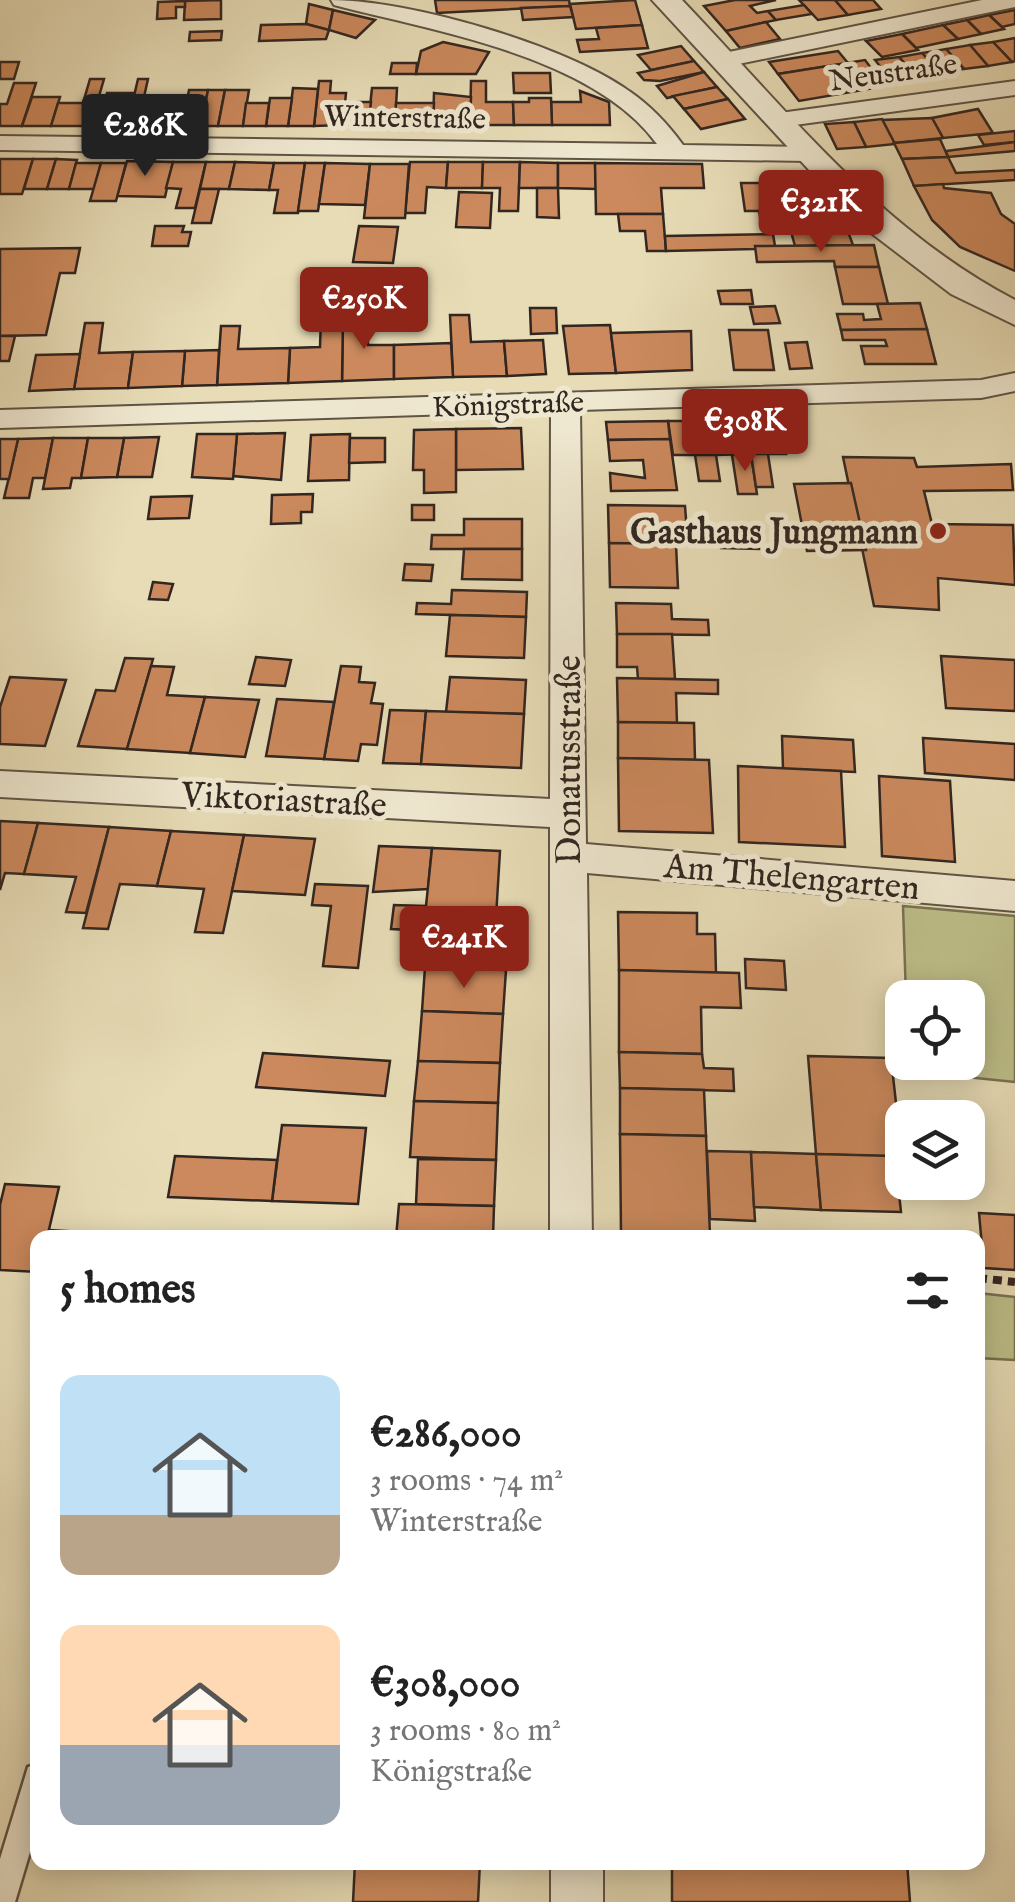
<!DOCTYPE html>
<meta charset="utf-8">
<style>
:root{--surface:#fff;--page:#f2f2f2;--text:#222;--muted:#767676;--accent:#8f2418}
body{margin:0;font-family:"IM FELL English",serif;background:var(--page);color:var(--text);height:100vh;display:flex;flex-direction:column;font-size:38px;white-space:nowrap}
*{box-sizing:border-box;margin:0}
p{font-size:32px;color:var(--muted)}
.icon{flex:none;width:55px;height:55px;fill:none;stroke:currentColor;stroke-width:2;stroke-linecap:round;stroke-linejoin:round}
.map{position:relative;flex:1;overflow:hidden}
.panel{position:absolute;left:30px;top:1230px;width:955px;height:640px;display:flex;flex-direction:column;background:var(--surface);border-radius:20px;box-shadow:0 5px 25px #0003}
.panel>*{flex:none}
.controls{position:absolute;left:885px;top:980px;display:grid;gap:20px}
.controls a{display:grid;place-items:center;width:100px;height:100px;border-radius:20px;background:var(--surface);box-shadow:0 5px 25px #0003;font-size:50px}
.price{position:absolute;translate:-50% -85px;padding:0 22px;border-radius:10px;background:var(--accent);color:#fff;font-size:32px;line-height:65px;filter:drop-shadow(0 2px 5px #0008)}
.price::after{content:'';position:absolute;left:50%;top:60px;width:30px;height:22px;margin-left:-15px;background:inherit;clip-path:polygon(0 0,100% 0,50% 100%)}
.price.active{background:#222;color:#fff}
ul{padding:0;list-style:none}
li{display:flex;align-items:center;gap:30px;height:250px;padding:0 30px}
li span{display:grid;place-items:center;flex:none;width:280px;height:200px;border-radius:20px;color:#555}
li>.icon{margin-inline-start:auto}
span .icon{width:120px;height:120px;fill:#fffc;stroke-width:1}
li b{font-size:42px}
h2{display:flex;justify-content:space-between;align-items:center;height:120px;padding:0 30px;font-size:42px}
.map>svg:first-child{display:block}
.green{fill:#bdbe88;stroke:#787254;stroke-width:2.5}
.building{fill:#cb895d;stroke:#322620;stroke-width:2.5}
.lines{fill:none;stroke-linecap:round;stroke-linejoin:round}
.service-casing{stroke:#5f5446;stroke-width:5}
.minor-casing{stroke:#5f5446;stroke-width:4}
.tertiary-casing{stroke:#5f5446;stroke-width:4}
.path{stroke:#322620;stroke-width:8;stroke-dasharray:9 6;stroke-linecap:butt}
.service{fill:#efe8d0;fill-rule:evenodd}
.minor{fill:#efe8d0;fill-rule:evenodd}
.tertiary{fill:#efe8d0;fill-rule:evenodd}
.poi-dot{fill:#8f2418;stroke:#efe8d0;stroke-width:4}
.labels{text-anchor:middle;stroke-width:10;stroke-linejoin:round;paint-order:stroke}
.far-street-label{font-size:30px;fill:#322620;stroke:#efe8d0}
.poi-label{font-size:35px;font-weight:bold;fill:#322620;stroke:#efe8d0;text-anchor:end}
.street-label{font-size:35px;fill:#322620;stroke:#efe8d0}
</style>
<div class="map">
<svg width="1015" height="1902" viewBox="0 0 1015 1902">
<rect width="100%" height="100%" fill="#e7dcb6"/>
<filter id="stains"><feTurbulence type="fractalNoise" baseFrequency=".002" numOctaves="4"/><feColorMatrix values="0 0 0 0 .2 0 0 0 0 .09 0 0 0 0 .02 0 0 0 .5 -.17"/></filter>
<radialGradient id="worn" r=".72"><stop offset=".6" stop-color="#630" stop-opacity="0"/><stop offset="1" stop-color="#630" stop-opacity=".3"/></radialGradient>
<g class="green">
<polygon points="903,906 1015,916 1015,1082 908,1071 908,1063 968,1062 968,998 906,997"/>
<polygon points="978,1293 1015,1297 1015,1360 978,1358"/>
</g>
<g class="building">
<polygon points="221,0 221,19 184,20 185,1"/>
<polygon points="435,0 569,0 570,6 437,13"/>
<polygon points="635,0 642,25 576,29 570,4"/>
<polygon points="735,0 776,0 750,6 757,13 768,11 776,20 726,31 704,6"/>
<polygon points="799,0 835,0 848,15 818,20"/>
<polygon points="835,0 873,0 881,9 848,15"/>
<polygon points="185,1 185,7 176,7 176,18 157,19 158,2"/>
<polygon points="309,4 333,10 329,30 306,24"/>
<polygon points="804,5 812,14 776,20 768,11"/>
<polygon points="570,6 573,17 523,20 521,8"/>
<polygon points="333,10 375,20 356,38 329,30"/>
<polygon points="1015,10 1015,24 1002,27 989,15"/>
<polygon points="989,15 1004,29 981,34 967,20"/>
<polygon points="967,20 981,34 958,39 943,25"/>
<polygon points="766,22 780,39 740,48 726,31"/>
<polygon points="306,24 329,30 326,39 259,41 261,25"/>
<polygon points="642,25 648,48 580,52 577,40 599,39 596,28"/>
<polygon points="943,25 958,39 916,48 902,34"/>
<polygon points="222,31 221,40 189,41 190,32"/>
<polygon points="902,34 918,50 882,57 866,41"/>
<polygon points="1015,38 1015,61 1012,62 993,42"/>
<polygon points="443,42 489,52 476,74 416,74 421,51"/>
<polygon points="993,42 1012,62 988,66 970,45"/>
<polygon points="970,45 988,66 964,69 946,49"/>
<polygon points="681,46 694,61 651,70 638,55"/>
<polygon points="946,49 964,69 940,73 922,53"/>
<polygon points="838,51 848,63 778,74 769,62"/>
<polygon points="922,53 940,73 916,77 899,57"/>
<polygon points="899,57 916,77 892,81 875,60"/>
<polygon points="865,60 871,68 831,75 855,73 869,89 799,101 778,74"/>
<polygon points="694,61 704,72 660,81 644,80 638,73"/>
<polygon points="0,62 19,62 14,79 0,79"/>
<polygon points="392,63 417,63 416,74 390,74"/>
<polygon points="704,72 717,87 667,98 657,86"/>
<polygon points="513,73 550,73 551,93 514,93"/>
<polygon points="90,79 104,79 97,103 83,103"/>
<polygon points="138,79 148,79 144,97 159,97 153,126 127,126"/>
<polygon points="319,81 331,81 330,93 346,93 343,125 314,126"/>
<polygon points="471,81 486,81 486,102 513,102 514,125 470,125"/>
<polygon points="14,83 36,83 22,126 0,126 0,104 7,104"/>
<polygon points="717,87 728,99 684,109 673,96"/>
<polygon points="293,88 318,89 314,126 288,126"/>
<polygon points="372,88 397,88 395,125 368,125"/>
<polygon points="189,90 208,90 201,126 182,126"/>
<polygon points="208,90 225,90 218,126 201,126"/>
<polygon points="225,90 249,90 243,126 218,126"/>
<polygon points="580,91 609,102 610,125 552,125 551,102 581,102"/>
<polygon points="107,93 134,93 127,126 91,126 97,103 104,103"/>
<polygon points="434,93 471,97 470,125 433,125"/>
<polygon points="32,97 60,97 51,126 22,126"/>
<polygon points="159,97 188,97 182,126 153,126"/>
<polygon points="270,98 292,98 288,126 266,126"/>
<polygon points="529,98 551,98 552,125 514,125 513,102 529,102"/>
<polygon points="728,99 745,119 701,129 684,109"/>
<polygon points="346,102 371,102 368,125 343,125"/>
<polygon points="58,103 97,103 91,126 51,126"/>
<polygon points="246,103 269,103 266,126 243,126"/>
<polygon points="396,103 434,103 433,125 395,125"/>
<polygon points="978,109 993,133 943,138 932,118"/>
<polygon points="932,118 943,138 894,143 882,120"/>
<polygon points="882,119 895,144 866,147 854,122"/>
<polygon points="854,122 866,147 837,149 825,124"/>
<polygon points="1015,131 1015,142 984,145 978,135"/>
<polygon points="940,139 948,157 902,159 894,143"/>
<polygon points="1015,142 1015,151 948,157 946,151"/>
<polygon points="948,157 956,173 1015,170 1015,180 914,186 902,159"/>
<polygon points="0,159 33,159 22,194 0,194"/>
<polygon points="33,159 56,159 47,189 24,189"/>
<polygon points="56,159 77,160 69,189 47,189"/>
<polygon points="127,161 173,162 165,197 117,196"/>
<polygon points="173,162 206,162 195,208 176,208 181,189 166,188"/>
<polygon points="206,162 235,162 229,189 200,189"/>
<polygon points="235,162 274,163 269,190 229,189"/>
<polygon points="410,162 448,162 446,188 427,187 425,213 405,213"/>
<polygon points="448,162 483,162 482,188 446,188"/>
<polygon points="483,162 520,162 518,211 499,211 500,188 482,188"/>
<polygon points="520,162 558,163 558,188 519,188"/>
<polygon points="76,163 101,163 94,189 69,189"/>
<polygon points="101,163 126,163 116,201 90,201"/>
<polygon points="274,163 305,163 298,213 274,213 278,190 269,190"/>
<polygon points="305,163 325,163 318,211 298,211"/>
<polygon points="325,163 370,164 365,205 319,204"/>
<polygon points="558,163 595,163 596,189 558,188"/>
<polygon points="595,163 702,164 704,188 661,188 663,214 596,214"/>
<polygon points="370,164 409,164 405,218 364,218"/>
<polygon points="741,183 791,183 796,211 745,211"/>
<polygon points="943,184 944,188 991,193 1001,214 1015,224 1015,271 960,247 932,220 914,186"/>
<polygon points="537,188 558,188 559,218 537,217"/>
<polygon points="200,189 219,189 211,223 192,223"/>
<polygon points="459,192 492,193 490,228 456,227"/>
<polygon points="821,210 823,221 761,222 759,211"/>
<polygon points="618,214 663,214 666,251 647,251 645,231 620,231"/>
<polygon points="788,221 844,221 853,245 795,246"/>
<polygon points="155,226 184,226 182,232 191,232 188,246 152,246"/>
<polygon points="359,226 398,227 393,263 353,262"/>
<polygon points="773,234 775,246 755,249 666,251 665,236"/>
<polygon points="874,245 879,267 835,267 834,261 757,262 755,246"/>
<polygon points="80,248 75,273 60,273 46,335 0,336 0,249"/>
<polygon points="835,267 879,267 888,304 843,304"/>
<polygon points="751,290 753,304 721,304 718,291"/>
<polygon points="920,303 927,329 841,330 837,314 863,314 864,320 881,319 877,304"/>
<polygon points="775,306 780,323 754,324 750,307"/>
<polygon points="530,308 556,308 557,333 531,334"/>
<polygon points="367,312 368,345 394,345 394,379 342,381 343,313"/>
<polygon points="450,315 469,315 471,342 504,341 507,376 453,377"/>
<polygon points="343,317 342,381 288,383 290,348 320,347 321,318"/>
<polygon points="85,323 103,323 99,353 133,352 128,388 74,389"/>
<polygon points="610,325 616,373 569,374 563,326"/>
<polygon points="221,326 240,326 238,349 290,348 288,383 217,385"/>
<polygon points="927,329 936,364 865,364 861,346 887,346 885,340 843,340 841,330"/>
<polygon points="729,330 768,330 774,370 734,370"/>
<polygon points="691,331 692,370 616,373 611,333"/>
<polygon points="0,336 15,336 9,361 0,361"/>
<polygon points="543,340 546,374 507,376 504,341"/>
<polygon points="807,342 812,368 790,369 785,343"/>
<polygon points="451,343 453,377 394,379 394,345"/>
<polygon points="219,350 217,385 182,386 185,351"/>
<polygon points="185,351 182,386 128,388 133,352"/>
<polygon points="80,354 74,389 29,391 36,355"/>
<polygon points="745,420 779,420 786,454 751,454"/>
<polygon points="745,420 751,454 716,455 711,421"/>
<polygon points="668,421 711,421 716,455 673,455"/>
<polygon points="668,421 670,439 608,440 606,422"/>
<polygon points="521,428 523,469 456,470 456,429"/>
<polygon points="456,429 456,492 424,493 424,470 413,470 414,430"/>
<polygon points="285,433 281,480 233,476 237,434"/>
<polygon points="197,434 237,434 233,479 192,477"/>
<polygon points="350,434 349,480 308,481 311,435"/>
<polygon points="159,437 152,477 117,477 124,438"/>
<polygon points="53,438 45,478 33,478 29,498 4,498 18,439"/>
<polygon points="53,438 88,438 81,478 72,478 70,488 43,489"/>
<polygon points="88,438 124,438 117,477 81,478"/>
<polygon points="350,438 385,438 385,462 349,463"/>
<polygon points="0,439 18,439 9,479 0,479"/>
<polygon points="670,439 677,490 611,491 610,473 645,478 643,460 610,461 608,440"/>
<polygon points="751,454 757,494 738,494 732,455"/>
<polygon points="751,454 768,454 773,487 756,487"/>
<polygon points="695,455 716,455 720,481 699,481"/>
<polygon points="843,457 914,458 917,467 1011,464 1013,490 924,491 932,524 1013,525 1015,585 938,578 939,610 874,606"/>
<polygon points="851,483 866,550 807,551 794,484"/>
<polygon points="313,494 312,512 301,512 301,523 271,524 272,495"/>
<polygon points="192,496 189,518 148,519 151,497"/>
<rect x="412" y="505" width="22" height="15"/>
<polygon points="608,505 685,506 688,545 609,543"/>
<polygon points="464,519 522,519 522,549 431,549 432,535 464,535"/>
<polygon points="720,530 757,530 759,549 721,548"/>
<polygon points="609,543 676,544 678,588 610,587"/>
<polygon points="464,549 522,549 522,580 462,579"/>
<polygon points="405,564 433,565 431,581 403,580"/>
<polygon points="153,582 173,584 168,600 149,599"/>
<polygon points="452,590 527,592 526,617 416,614 417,603 451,604"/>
<polygon points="616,603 671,604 672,619 708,620 709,635 617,634"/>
<polygon points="450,615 526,617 524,658 446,656"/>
<polygon points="617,634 672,634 675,679 638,679 637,667 617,667"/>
<polygon points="941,656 1015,660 1015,711 946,708"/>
<polygon points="256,657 291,660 285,686 249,684"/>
<polygon points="125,658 153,659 127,749 78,746 96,690 115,691"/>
<polygon points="151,666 174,667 167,695 205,697 190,753 127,749"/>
<polygon points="341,666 361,667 359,682 375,683 371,703 383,704 377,745 361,744 358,761 324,759"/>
<polygon points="10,677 66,680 45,746 0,744 0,707"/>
<polygon points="450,677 526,680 524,714 446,712"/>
<polygon points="617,678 718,680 718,694 676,693 677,723 618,722"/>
<polygon points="205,697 259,700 245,757 190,753"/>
<polygon points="277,699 334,702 324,759 266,756"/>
<polygon points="390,710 426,711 421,764 383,763"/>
<polygon points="426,711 524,714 521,768 421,764"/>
<polygon points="618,722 694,723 695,760 618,758"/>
<polygon points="782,736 853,740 855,772 783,769"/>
<polygon points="923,738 1015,744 1015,780 925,773"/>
<polygon points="618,758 709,760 713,833 619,831"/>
<polygon points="738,766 841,771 845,847 739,842"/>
<polygon points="879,776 950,781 955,862 882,856"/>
<polygon points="0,821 38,823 24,874 5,873 0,890"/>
<polygon points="38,823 109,827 86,913 66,912 76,877 24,874"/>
<polygon points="109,827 171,831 157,886 120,884 108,929 83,928"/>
<polygon points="171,831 244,835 223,933 195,932 204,889 157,886"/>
<polygon points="244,835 315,839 305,895 232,891"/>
<polygon points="379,846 432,848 428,889 373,892"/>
<polygon points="432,848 500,851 495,934 391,929 394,905 426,906"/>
<polygon points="315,884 368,886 358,968 323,966 331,906 312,905"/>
<polygon points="618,912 697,913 697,934 715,934 716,973 619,970"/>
<polygon points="430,931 495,934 492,957 427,954"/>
<polygon points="745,959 784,961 786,990 746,988"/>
<polygon points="425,967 506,970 503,1014 422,1011"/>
<polygon points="619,970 739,973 741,1008 701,1007 702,1054 619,1052"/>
<polygon points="422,1011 503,1014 500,1063 418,1061"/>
<polygon points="619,1052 702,1054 704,1068 733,1069 734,1091 620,1088"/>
<polygon points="263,1053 390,1061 385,1096 256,1087"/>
<polygon points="808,1056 891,1058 902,1157 816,1154"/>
<polygon points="418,1061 500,1063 498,1103 414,1101"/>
<polygon points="620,1088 704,1090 706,1136 620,1134"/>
<polygon points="414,1101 498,1103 496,1160 410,1157"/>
<polygon points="282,1125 366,1128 358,1204 272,1201"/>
<polygon points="620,1134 706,1136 710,1235 621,1233"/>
<polygon points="707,1151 751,1152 755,1221 710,1219"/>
<polygon points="751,1152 816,1154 821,1210 754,1207"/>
<polygon points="816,1154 895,1156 901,1212 821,1210"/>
<polygon points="175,1156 277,1160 272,1201 168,1197"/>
<polygon points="418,1159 496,1160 494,1206 416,1204"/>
<polygon points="5,1184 59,1187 47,1238 38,1238 38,1272 0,1270 0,1205"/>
<polygon points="399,1204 494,1206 493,1238 396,1238"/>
<polygon points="979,1213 1015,1215 1015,1270 984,1268"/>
<polygon points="49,1230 183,1238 47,1238"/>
<polygon points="355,1862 480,1862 478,1902 353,1902"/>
<polygon points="672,1862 907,1862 910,1902 672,1902"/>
</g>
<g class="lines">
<defs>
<polygon id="service" points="38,1764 38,1825 15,1902 0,1902 0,1859 25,1777 28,1767"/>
<g id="minor">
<path d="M331,0C409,0 565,45 629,91C651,106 667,123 683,145L808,147L820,154L808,161L0,150V136L657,144C593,56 434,31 334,5Z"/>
<polygon points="982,0 1015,0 1015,7 724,67 712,60 724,53"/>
<polygon points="1015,81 1015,95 780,127 768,120 780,113"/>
<polygon points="1015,373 1015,391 981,398 580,410 586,844 1015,881 1015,911 587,873 592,1238 550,1238 550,827 0,797 0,771 550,799 551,411 0,428 0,410 981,380"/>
<rect x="551" y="1862" width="52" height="40"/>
</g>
<path id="tertiary" d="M652,0H682C786,109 879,229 1015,300V325L951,294L858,223Z"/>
</defs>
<use href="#service" class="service-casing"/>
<use href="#minor" class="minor-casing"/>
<use href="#tertiary" class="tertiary-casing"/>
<polyline class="path" points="978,1278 1015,1282"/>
<use href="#service" class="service"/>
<use href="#minor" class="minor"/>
<use href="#tertiary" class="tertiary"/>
</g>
<circle class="poi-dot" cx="938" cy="531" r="10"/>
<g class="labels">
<g class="far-street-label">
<text transform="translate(893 72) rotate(-8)" y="10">Neustraße</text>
<text transform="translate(405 117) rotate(1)" y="10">Winterstraße</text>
<text transform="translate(508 404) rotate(-2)" y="10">Königstraße</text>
</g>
<g class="poi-label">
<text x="918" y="543">Gasthaus Jungmann</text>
</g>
<g class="street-label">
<text transform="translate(568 760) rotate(-90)" y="12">Donatusstraße</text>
<text transform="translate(284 799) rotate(3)" y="12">Viktoriastraße</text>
<text transform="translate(792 876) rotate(5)" y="12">Am Thelengarten</text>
</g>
</g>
<rect width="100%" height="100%" filter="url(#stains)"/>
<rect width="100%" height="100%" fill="url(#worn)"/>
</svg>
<div class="controls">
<a><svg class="icon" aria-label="locate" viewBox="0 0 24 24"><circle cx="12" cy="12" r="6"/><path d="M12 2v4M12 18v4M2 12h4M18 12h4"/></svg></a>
<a><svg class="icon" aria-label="layers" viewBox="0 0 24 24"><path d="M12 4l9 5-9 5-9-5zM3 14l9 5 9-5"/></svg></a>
</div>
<b class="price active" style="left:145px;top:179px">€286K</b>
<b class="price" style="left:821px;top:255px">€321K</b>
<b class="price" style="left:364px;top:352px">€250K</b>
<b class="price" style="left:745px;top:474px">€308K</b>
<b class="price" style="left:464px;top:991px">€241K</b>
<section class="panel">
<h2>5 homes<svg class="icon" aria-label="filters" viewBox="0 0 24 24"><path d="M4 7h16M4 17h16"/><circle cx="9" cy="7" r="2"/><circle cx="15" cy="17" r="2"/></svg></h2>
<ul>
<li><span style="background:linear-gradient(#bfe0f5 70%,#b9a48a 0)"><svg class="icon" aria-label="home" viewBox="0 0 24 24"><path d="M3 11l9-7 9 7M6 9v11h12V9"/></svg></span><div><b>€286,000</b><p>3 rooms · 74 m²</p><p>Winterstraße</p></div></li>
<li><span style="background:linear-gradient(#ffd9b3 60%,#9aa5b1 0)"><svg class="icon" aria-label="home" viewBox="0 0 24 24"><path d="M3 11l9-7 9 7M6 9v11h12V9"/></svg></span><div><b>€308,000</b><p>3 rooms · 80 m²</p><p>Königstraße</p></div></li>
</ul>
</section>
</div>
